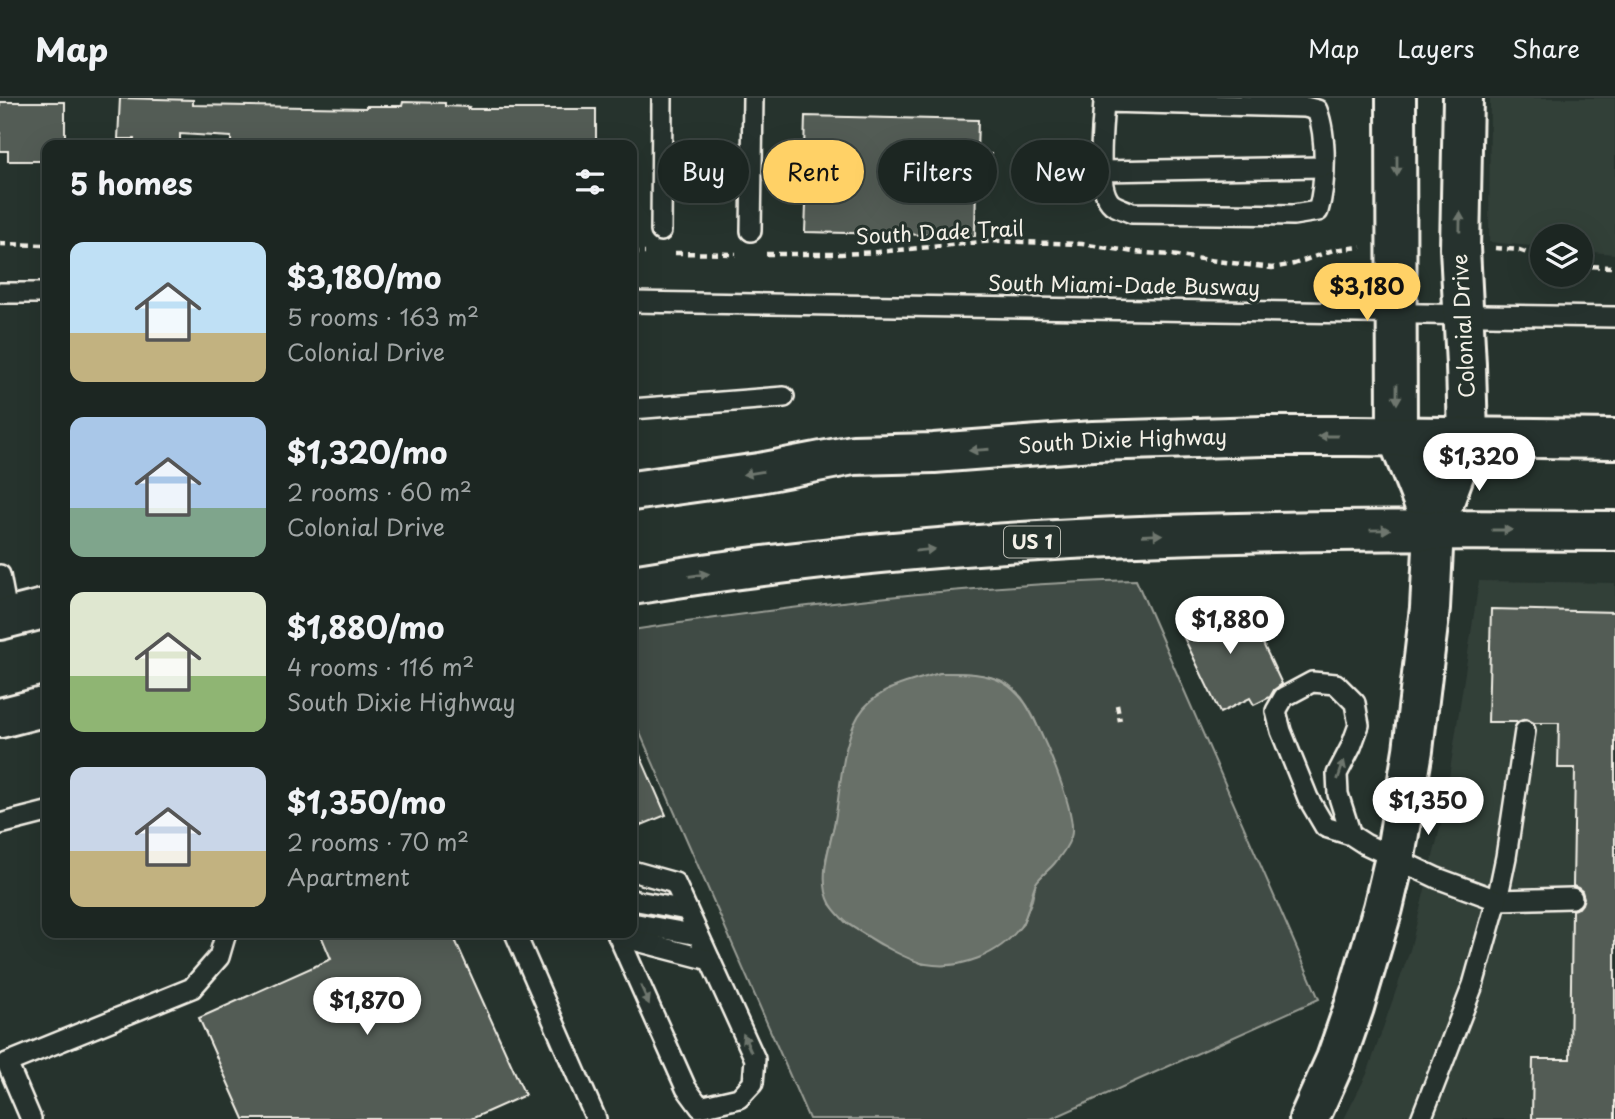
<!DOCTYPE html>
<meta charset="utf-8">
<style>
:root{--surface:#1c2622;--page:#29322f;--text:#f1f3f6;--muted:#a0a5a5;--line:#3a4340;--accent:#ffd166}
body{margin:0;font-family:"Playpen Sans",sans-serif;background:var(--page);color:var(--text);height:100vh;display:flex;flex-direction:column;font-size:26px;white-space:nowrap}
*{box-sizing:border-box;margin:0}
p{font-size:23px;color:var(--muted)}
.icon{flex:none;width:38px;height:38px;fill:none;stroke:currentColor;stroke-width:2;stroke-linecap:round;stroke-linejoin:round}
.map{position:relative;flex:1;overflow:hidden}
.details{position:absolute;left:42px;top:42px;width:595px;height:798px;display:flex;flex-direction:column;background:var(--surface);border-radius:14px;box-shadow:0 7px 28px #0002,0 0 0 2px var(--line)}
.details>*{flex:none}
.banner{position:absolute;left:658px;top:42px;width:665px;height:63px;display:flex;gap:14px}
.controls{position:absolute;left:1530px;top:126px;display:grid;gap:14px}
.controls a{display:grid;place-items:center;width:63px;height:63px;border-radius:50%;background:var(--surface);box-shadow:0 7px 28px #0002,0 0 0 2px var(--line);font-size:35px}
.price{position:absolute;translate:-50% -60px;padding:0 16px;border-radius:24px;background:#fff;color:#222;font-size:23px;line-height:46px;filter:drop-shadow(0 2px 4px #0008)}
.price::after{content:'';position:absolute;left:50%;top:42px;width:21px;height:16px;margin-left:-10px;background:inherit;clip-path:polygon(0 0,100% 0,50% 100%)}
.price.active{background:var(--accent);color:#111}
ul{padding:0;list-style:none}
li{display:flex;align-items:center;gap:21px;height:175px;padding:0 28px}
li span{display:grid;place-items:center;flex:none;width:196px;height:140px;border-radius:14px;color:#555}
li>.icon{margin-inline-start:auto}
span .icon{width:84px;height:84px;fill:#fffc;stroke-width:1}
li b{font-size:30px}
h2{display:flex;justify-content:space-between;align-items:center;height:84px;padding:0 28px;font-size:30px}
.tag{padding:0 24px;border-radius:32px;background:var(--surface);box-shadow:0 7px 28px #0002,0 0 0 2px var(--line);font-size:24px;line-height:63px}
.tag.active{background:var(--accent);color:#111}
header{display:flex;align-items:center;gap:42px;box-sizing:border-box;height:98px;padding:0 35px;background:var(--surface);border-bottom:2px solid var(--line)}
header strong{font-size:33px}
nav{display:flex;gap:38px;margin-inline-start:auto;font-size:24px}
.map>svg:first-child{display:block}
.built{fill:#333f39}
.green{fill:#414b45;stroke:#9a9e96;stroke-width:2;fill-rule:evenodd}
.water{fill:#676f68;stroke:#9fa39b;stroke-width:2}
.building{fill:#525c55;stroke:#f4f1e8;stroke-width:2}
.lines{fill:none;stroke-linecap:round;stroke-linejoin:round}
.service-casing{stroke:#f4f1e8;stroke-width:24}
.tertiary-casing{stroke:#f4f1e8;stroke-width:44}
.trunk-casing{stroke:#f4f1e8;stroke-width:44}
.path{stroke:#f4f1e8;stroke-width:4.5;stroke-dasharray:7 5;stroke-linecap:butt}
.service{stroke:#26332d;stroke-width:19}
.tertiary{stroke:#26332d;stroke-width:38}
.trunk{stroke:#26332d;stroke-width:38}
.oneway{fill:#6e766e}
.labels{text-anchor:middle;stroke-width:6;stroke-linejoin:round;paint-order:stroke}
.shield{fill:#26332d;stroke:#b6b8b0;stroke-width:2}
.shield-label{font-size:19px;font-weight:bold;fill:#f4f1e8}
.street-label{font-size:21px;fill:#f4f1e8;stroke:#26332d}
</style>
<header>
<strong>Map</strong>
<nav><a>Map</a><a>Layers</a><a>Share</a></nav>
</header>
<div class="map">
<svg width="1615" height="1021" viewBox="0 0 1615 1021">
<rect width="100%" height="100%" fill="#26332d"/>
<filter id="ink" filterUnits="userSpaceOnUse"><feTurbulence type="fractalNoise" baseFrequency=".0143" numOctaves="2"/><feDisplacementMap in="SourceGraphic" scale="14" xChannelSelector="R" yChannelSelector="G"/><feConvolveMatrix kernelMatrix="1 2 1 2 8 2 1 2 1" color-interpolation-filters="sRGB"/></filter>
<g filter="url(#ink)">
<g class="built">
<polygon points="1490,0 1615,0 1615,156 1580,153 1580,138 1542,138 1542,149 1489,144"/>
<polygon points="1479,483 1615,485 1615,1021 1344,1021 1367,976 1410,852 1443,718"/>
</g>
<path class="green" d="M1136,482L1319,901L1051,1021H809L632,617V532C799,507 967,487 1136,482ZM940,575C959,575 981,575 1000,582C1033,596 1045,649 1054,680C1060,699 1066,719 1071,738L1056,763L1036,784L1032,802L1022,827L1009,841L992,853L978,860L923,866L880,846L846,825L830,806L826,761L835,724L889,591Z"/>
<path class="water" d="M940,575C959,575 985,574 1002,584C1011,589 1019,597 1025,605C1039,626 1079,717 1071,739C1068,747 1060,759 1054,766C1049,772 1040,778 1036,785C1029,799 1030,816 1020,829C999,857 960,872 926,866C910,863 882,847 869,839C858,832 847,827 839,817C833,811 828,803 826,794C821,769 831,746 835,722C841,689 842,636 864,610C883,588 913,583 940,575Z"/>
<g class="building">
<polygon points="120,0 193,2 193,7 366,10 366,8 402,8 403,4 445,5 445,8 469,9 468,11 596,11 596,47 231,47 231,39 180,36 180,45 176,45 176,47 134,47 134,41 118,41"/>
<polygon points="0,4 65,4 65,47 47,47 47,63 8,63 8,53 0,53"/>
<polygon points="805,18 978,22 977,56 991,56 991,84 976,84 975,138 805,134 807,81 790,80 791,53 804,53"/>
<polygon points="1243,503 1282,586 1274,592 1270,599 1254,607 1250,600 1220,615 1177,525 1220,505 1224,512"/>
<polygon points="1491,511 1615,514 1615,1021 1532,1021 1533,961 1570,961 1572,812 1579,810 1582,806 1584,800 1582,793 1578,790 1573,788 1575,670 1558,670 1559,625 1534,625 1526,621 1517,624 1488,624"/>
<polygon points="632,639 666,717 632,731"/>
<polygon points="320,835 452,835 525,997 471,1021 244,1021 199,920 331,861"/>
</g>
<g class="lines">
<defs>
<g id="service">
<path d="M1104,4L1305,9L1317,12C1327,38 1326,86 1318,113L1293,117L1132,115C1126,112 1118,110 1112,106C1094,91 1103,26 1104,4V0"/>
<polyline points="1101,73 1323,69"/>
<polyline points="661,133 662,0"/>
<polyline points="751,133 753,0"/>
<polyline points="0,195 47,195"/>
<polyline points="632,204 1615,219"/>
<polyline points="632,311 784,299"/>
<polyline points="0,477 8,520"/>
<polyline points="1525,633 1506,759 1497,802 1572,800"/>
<polyline points="0,726 47,714"/>
<polyline points="1351,737 1338,696 1337,676 1351,649 1359,627 1355,605 1336,586 1312,584 1284,599 1276,613 1281,633 1308,700 1325,729 1351,737 1365,746 1437,780 1497,802 1473,887 1421,1021"/>
<polyline points="632,802 687,812"/>
<polyline points="632,825 698,837"/>
<polyline points="515,835 596,1021"/>
<polyline points="617,835 686,990 700,1009 739,1000 753,985 755,961 675,785 632,773"/>
<polyline points="618,838 710,862"/>
<polyline points="31,1021 7,965 192,890 219,859 226,835"/>
</g>
<g id="tertiary">
<polyline points="1396,0 1397,338 1434,431"/>
<polyline points="1309,1021 1336,961 1354,909 1383,810 1395,759 1413,652 1430,510 1434,431 1468,339 1466,267 1460,150 1463,0"/>
</g>
<g id="trunk">
<path id="s1" d="M632,393L759,375L853,357L934,355L1093,343L1264,338H1354L1615,341"/>
<path d="M632,487C957,433 1287,430 1615,433"/>
<polyline points="0,522 47,510"/>
<polyline points="0,620 47,608"/>
</g>
</defs>
<use href="#service" class="service-casing"/>
<use href="#tertiary" class="tertiary-casing"/>
<use href="#trunk" class="trunk-casing"/>
<g class="path">
<polyline points="0,146 47,147"/>
<polyline points="1495,150 1519,152 1542,160"/>
<polyline points="632,155 645,155"/>
<polyline points="675,155 736,156"/>
<polyline points="766,156 841,156 878,154 993,143 1082,146 1134,154 1170,157 1272,170 1294,166 1333,152 1361,149"/>
<polyline points="1580,168 1615,169"/>
<polyline points="1117,607 1120,623"/>
</g>
<use href="#service" class="service"/>
<use href="#tertiary" class="tertiary"/>
<use href="#trunk" class="trunk"/>
</g>
<defs><path id="oneway-solid" d="M-6-.8H1V-3.2L6.5 0L1 3.2V.8H-6Z" transform="scale(1.75)"/></defs>
<g class="oneway">
<use href="#oneway-solid" transform="translate(1397 68) rotate(90)"/>
<use href="#oneway-solid" transform="translate(1460 124) rotate(-89)"/>
<use href="#oneway-solid" transform="translate(1397 296) rotate(90)"/>
<use href="#oneway-solid" transform="translate(1328 338) rotate(180)"/>
<use href="#oneway-solid" transform="translate(979 352) rotate(176)"/>
<use href="#oneway-solid" transform="translate(753 375) rotate(171)"/>
<use href="#oneway-solid" transform="translate(1380 432) rotate(-1)"/>
<use href="#oneway-solid" transform="translate(1502 432)"/>
<use href="#oneway-solid" transform="translate(1152 437) rotate(-2)"/>
<use href="#oneway-solid" transform="translate(925 452) rotate(-6)"/>
<use href="#oneway-solid" transform="translate(699 477) rotate(-8)"/>
<use href="#oneway-solid" transform="translate(1341 672) rotate(-71)"/>
<use href="#oneway-solid" transform="translate(645 897) rotate(66)"/>
<use href="#oneway-solid" transform="translate(747 945) rotate(-114)"/>
</g>
</g>
<g class="labels">
<rect class="shield" x="1004" y="428.5" width="56" height="31" rx="5"/>
<g class="shield-label">
<text x="1032" y="451">US 1</text>
</g>
<g class="street-label">
<text transform="translate(940 135) rotate(-3)" y="7">South Dade Trail</text>
<text transform="translate(1124 188) rotate(1)" y="7">South Miami-Dade Busway</text>
<text transform="translate(1464 228) rotate(-93)" y="7">Colonial Drive</text>
<text dy="7" stroke="none"><textPath href="#s1" startOffset="494">South Dixie Highway</textPath></text>
</g>
</g>
</svg>
<div class="controls">
<a><svg class="icon" aria-label="layers" viewBox="0 0 24 24"><path d="M12 4l9 5-9 5-9-5zM3 14l9 5 9-5"/></svg></a>
</div>
<b class="price active" style="left:1367px;top:225px">$3,180</b>
<b class="price" style="left:1479px;top:395px">$1,320</b>
<b class="price" style="left:1230px;top:558px">$1,880</b>
<b class="price" style="left:1428px;top:739px">$1,350</b>
<b class="price" style="left:367px;top:939px">$1,870</b>
<div class="banner">
<a class="tag">Buy</a>
<a class="tag active">Rent</a>
<a class="tag">Filters</a>
<a class="tag">New</a>
</div>
<section class="details">
<h2>5 homes<svg class="icon" aria-label="filters" viewBox="0 0 24 24"><path d="M4 7h16M4 17h16"/><circle cx="9" cy="7" r="2"/><circle cx="15" cy="17" r="2"/></svg></h2>
<ul>
<li><span style="background:linear-gradient(#bfe0f5 65%,#c2b280 0)"><svg class="icon" aria-label="home" viewBox="0 0 24 24"><path d="M3 11l9-7 9 7M6 9v11h12V9"/></svg></span><div><b>$3,180/mo</b><p>5 rooms · 163 m²</p><p>Colonial Drive</p></div></li>
<li><span style="background:linear-gradient(#a9c7e8 65%,#7fa58c 0)"><svg class="icon" aria-label="home" viewBox="0 0 24 24"><path d="M3 11l9-7 9 7M6 9v11h12V9"/></svg></span><div><b>$1,320/mo</b><p>2 rooms · 60 m²</p><p>Colonial Drive</p></div></li>
<li><span style="background:linear-gradient(#dfe7d0 60%,#8fb573 0)"><svg class="icon" aria-label="home" viewBox="0 0 24 24"><path d="M3 11l9-7 9 7M6 9v11h12V9"/></svg></span><div><b>$1,880/mo</b><p>4 rooms · 116 m²</p><p>South Dixie Highway</p></div></li>
<li><span style="background:linear-gradient(#c9d6e8 60%,#c2b280 0)"><svg class="icon" aria-label="home" viewBox="0 0 24 24"><path d="M3 11l9-7 9 7M6 9v11h12V9"/></svg></span><div><b>$1,350/mo</b><p>2 rooms · 70 m²</p><p>Apartment</p></div></li>
</ul>
</section>
</div>
